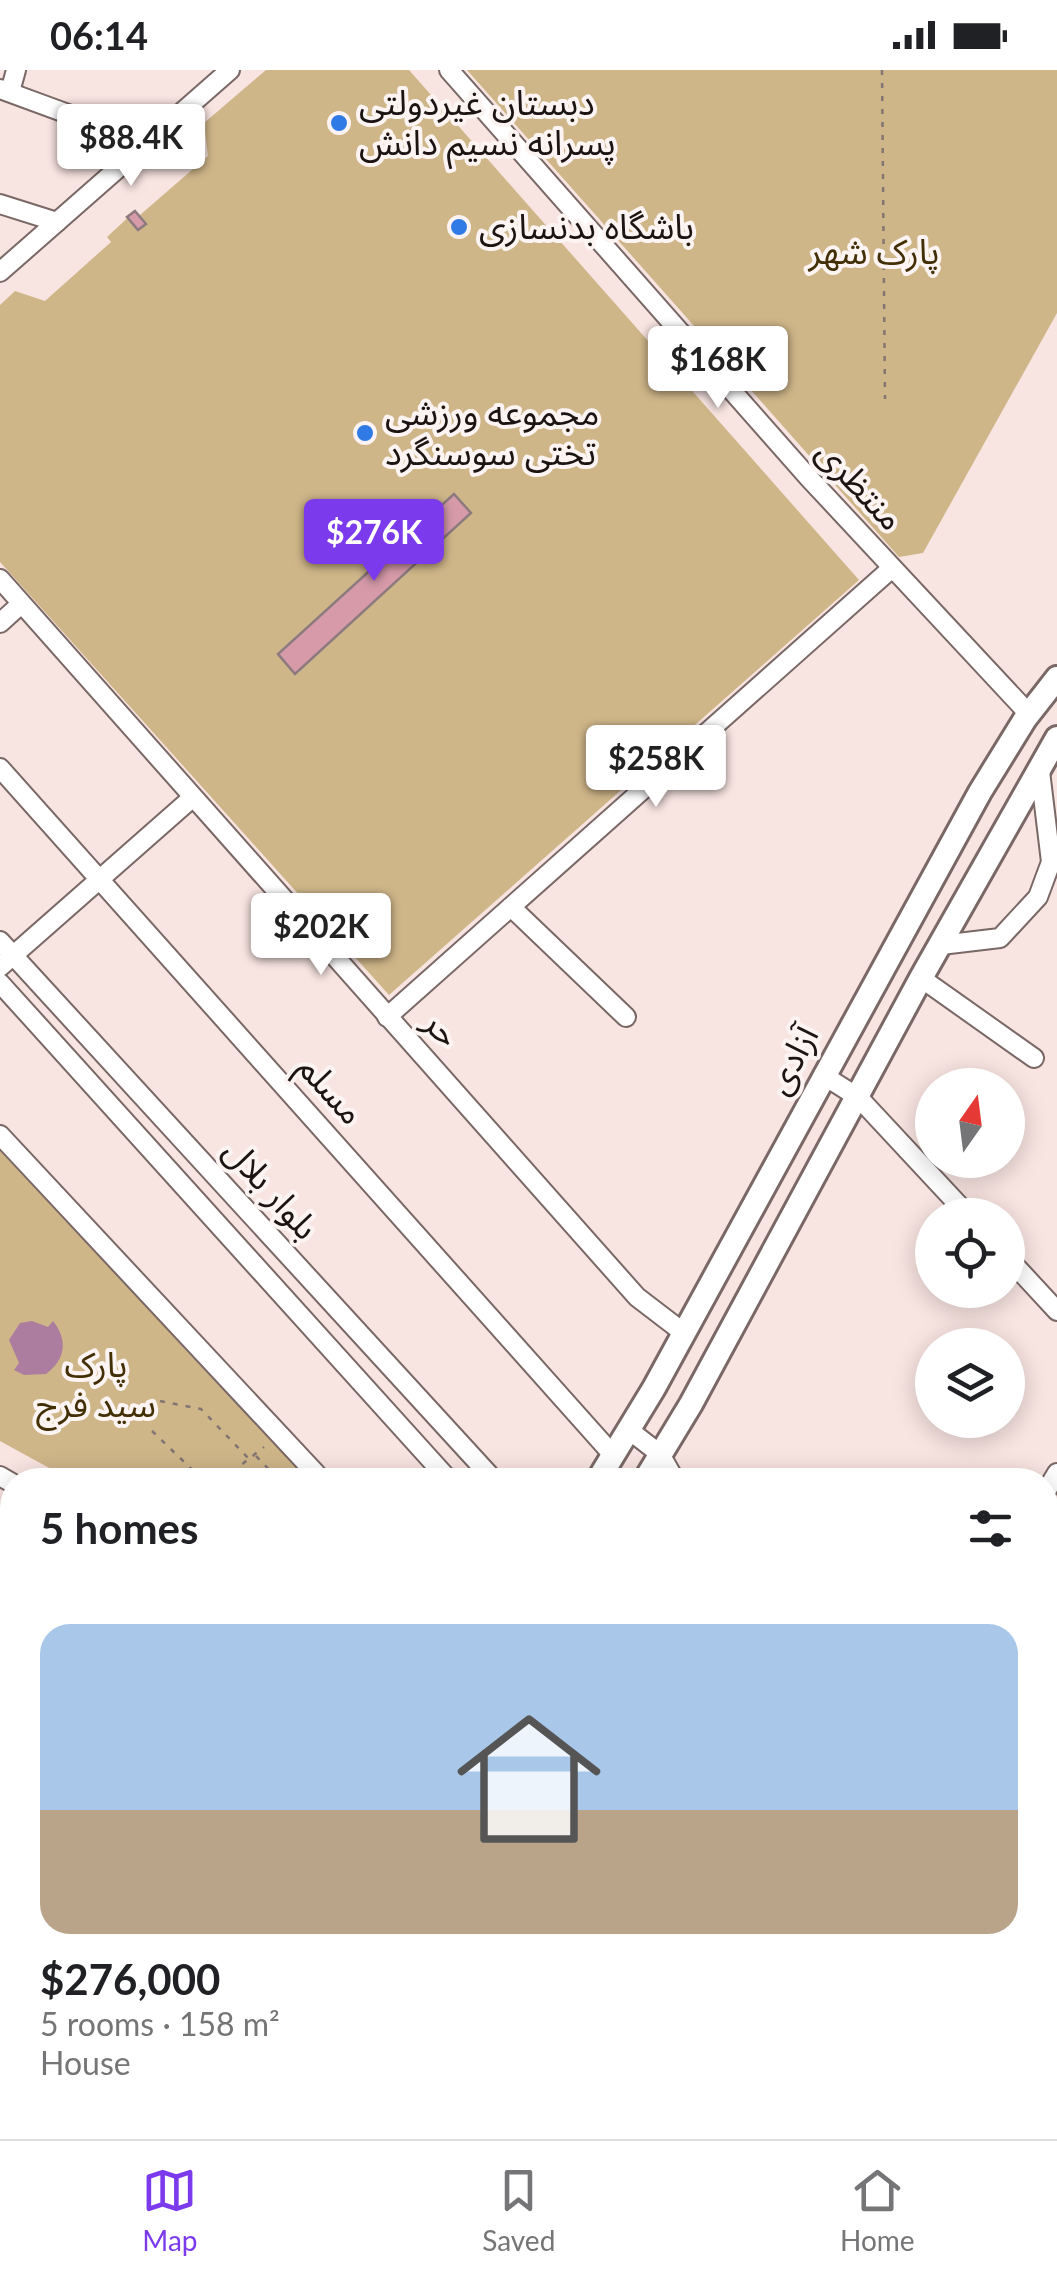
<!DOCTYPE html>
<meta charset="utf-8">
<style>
:root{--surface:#fff;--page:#f6f6f6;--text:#202124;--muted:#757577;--line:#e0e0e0;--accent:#7c3aed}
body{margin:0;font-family:Lato,"Noto Sans Arabic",sans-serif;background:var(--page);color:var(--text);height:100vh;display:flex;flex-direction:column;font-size:38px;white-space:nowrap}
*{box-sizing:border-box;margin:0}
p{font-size:32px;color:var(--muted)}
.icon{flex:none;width:55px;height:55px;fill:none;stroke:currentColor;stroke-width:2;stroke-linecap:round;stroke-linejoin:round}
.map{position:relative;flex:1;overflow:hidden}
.details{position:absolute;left:0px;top:1398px;width:1058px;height:672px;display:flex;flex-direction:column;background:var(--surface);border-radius:40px 40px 0 0;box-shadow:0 5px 25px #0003}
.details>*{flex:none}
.needle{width:65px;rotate:14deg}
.tools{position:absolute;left:915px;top:998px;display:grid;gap:20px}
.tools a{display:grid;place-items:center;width:110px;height:110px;border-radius:50%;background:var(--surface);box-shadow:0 5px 25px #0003;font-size:50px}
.price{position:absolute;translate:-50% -85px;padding:0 22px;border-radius:10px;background:#fff;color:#222;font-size:32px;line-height:65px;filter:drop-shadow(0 2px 5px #0008)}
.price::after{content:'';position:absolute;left:50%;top:60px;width:30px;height:22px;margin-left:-15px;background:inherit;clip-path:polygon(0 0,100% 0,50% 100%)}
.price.active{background:var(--accent);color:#fff}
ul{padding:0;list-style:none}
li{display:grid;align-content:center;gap:20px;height:530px;padding:0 40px}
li+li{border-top:2px solid var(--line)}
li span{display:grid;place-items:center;height:310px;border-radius:30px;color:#555}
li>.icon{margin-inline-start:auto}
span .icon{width:180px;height:180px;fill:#fffc;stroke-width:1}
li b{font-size:42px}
h2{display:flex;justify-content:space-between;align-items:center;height:120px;padding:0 40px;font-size:42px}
.status{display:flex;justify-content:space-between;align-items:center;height:70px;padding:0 50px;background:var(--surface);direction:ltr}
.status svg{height:28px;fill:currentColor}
.tab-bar{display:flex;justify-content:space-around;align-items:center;height:140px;border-top:2px solid var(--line);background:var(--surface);font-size:28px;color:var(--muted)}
.tab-bar a{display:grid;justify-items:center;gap:5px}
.tab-bar .active{color:var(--accent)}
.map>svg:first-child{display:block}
.green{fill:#cfb689}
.water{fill:#ac7d9f}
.building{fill:#d69aa9;stroke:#8c7a7e;stroke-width:2.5}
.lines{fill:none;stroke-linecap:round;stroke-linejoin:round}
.minor-casing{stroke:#796865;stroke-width:22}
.major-casing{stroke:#796865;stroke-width:28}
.path{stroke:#827573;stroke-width:2.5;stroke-dasharray:5 8;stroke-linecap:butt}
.minor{stroke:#fff;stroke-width:18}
.major{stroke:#fff;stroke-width:22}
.poi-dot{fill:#307ae6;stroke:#fcf4f3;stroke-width:4}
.labels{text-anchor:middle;stroke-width:8;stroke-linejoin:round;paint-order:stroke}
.poi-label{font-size:35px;fill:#1b1413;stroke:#fcf4f3;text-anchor:start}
.park-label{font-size:35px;fill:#432f05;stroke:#fcf4f3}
.street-label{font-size:35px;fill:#1b1413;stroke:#fcf4f3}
</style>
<div class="status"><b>06:14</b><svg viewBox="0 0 49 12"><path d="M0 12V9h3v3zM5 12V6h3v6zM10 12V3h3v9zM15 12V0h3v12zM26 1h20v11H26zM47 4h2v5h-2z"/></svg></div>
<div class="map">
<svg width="1057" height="2069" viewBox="0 0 1057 2069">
<rect width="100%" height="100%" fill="#f8e4e1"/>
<g class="green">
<polygon points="266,0 409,0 859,510 389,925 0,492 0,235 15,221 45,231 111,172 107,167 135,141 140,145 208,86 204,53"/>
<polygon points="467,0 1057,0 1057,243 923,483 899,487"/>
<polygon points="0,1067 185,1268 182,1276 297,1398 303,1394 317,1410 71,1410 0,1371"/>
</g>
<path class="water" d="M32,1251L48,1257L53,1251C68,1270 66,1289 46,1304L24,1305L14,1300L19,1293L9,1270L20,1253Z"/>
<g class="building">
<polygon points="135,141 146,154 138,160 127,147"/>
<polygon points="454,424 471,443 295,604 278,584"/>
</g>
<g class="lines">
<defs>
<g id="minor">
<polyline points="449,0 808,407 1029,644"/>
<polyline points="0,19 147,73"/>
<polyline points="10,22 16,0"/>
<polyline points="0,134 57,152"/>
<polyline points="0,202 230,0"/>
<polyline points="0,509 637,1227 684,1263"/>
<polyline points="0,553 21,534"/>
<polyline points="0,698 613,1385"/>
<polyline points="511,837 626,947"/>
<polyline points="0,871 494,1410"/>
<polyline points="941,875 1000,868 1038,827 1051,792 1040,701"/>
<polyline points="0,897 192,728"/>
<polyline points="921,908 1034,988"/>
<polyline points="0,913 449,1410"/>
<polyline points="387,947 892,498"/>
<polyline points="823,1005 859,1028 968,1145"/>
<polyline points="0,1065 322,1410"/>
<polyline points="1008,1188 1057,1241"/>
<polyline points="629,1360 660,1384 675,1410"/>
<polyline points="0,1406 12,1413"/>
<polyline points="1045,1423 1057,1403"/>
<polyline points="1045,1504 1057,1511"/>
<polyline points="1045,1682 1057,1689"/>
<polyline points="0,1708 12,1715"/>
<polyline points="0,1736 12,1743"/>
<polyline points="0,1809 12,1786"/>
<polyline points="1045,1821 1057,1821"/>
<polyline points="1045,1859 1057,1867"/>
<polyline points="0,1895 12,1902"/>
<polyline points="1045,2011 1057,2018"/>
<polyline points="591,2058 611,2069"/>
<polyline points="629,2058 650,2069"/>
<polyline points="954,2058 974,2069"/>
<polyline points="3,2069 12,2051"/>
<polyline points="862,2069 867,2058"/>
</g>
<g id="major">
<polyline points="598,1410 654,1318 980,722 1025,649 1057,608"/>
<polyline points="645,1410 691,1334 921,908 1057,668"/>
<polyline points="155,2069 162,2058"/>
<polyline points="206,2069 214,2058"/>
</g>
</defs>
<use href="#minor" class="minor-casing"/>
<use href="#major" class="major-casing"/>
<g class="path">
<polyline points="882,0 885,329"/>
<polyline points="160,1331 201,1339 249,1389"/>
<polyline points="152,1361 203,1410"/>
<polyline points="256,1386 279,1410"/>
<polyline points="222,1410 264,1377"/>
</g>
<use href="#minor" class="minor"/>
<use href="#major" class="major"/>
</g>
<g class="poi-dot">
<circle cx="339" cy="53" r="10"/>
<circle cx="459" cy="157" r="10"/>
<circle cx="365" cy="363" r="10"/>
</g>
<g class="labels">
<g class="poi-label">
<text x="359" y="45">دبستان غیردولتی<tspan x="359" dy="40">پسرانه نسیم دانش</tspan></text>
<text x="479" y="169">باشگاه بدنسازی</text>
<text x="385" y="355">مجموعه ورزشی<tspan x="385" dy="40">تختی سوسنگرد</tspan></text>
</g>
<g class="park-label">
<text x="874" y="194">پارک شهر</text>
<text x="96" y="1307">پارک<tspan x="96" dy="40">سید فرج</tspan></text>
</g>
<g class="street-label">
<text transform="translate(860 415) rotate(47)" y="12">منتظری</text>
<text transform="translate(442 959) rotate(48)" y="12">حر</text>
<text transform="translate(792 990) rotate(-62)" y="12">آزادی</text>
<text transform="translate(331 1020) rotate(48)" y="12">مسلم</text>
<text transform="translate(271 1119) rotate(48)" y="12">بلوار بلال</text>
</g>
</g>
</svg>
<div class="tools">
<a><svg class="needle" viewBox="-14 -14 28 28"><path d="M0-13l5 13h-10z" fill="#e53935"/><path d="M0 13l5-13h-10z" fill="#757577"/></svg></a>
<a><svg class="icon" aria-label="locate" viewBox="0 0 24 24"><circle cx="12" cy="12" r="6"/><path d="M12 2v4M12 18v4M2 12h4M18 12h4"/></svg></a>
<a><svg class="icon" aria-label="layers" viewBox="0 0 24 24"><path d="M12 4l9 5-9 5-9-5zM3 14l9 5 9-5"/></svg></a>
</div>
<b class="price" style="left:131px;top:119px">$88.4K</b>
<b class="price" style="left:718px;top:341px">$168K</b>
<b class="price active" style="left:374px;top:514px">$276K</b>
<b class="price" style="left:656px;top:740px">$258K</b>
<b class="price" style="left:321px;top:908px">$202K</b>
<section class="details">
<h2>5 homes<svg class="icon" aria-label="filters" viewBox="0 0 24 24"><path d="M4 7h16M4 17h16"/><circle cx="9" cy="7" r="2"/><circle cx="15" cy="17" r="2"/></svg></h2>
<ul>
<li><span style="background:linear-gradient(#a9c7e8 60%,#b9a48a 0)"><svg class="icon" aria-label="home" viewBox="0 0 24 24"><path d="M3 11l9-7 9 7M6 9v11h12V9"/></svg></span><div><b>$276,000</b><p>5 rooms · 158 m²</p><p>House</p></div></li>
</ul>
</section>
</div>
<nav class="tab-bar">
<a class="active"><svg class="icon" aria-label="map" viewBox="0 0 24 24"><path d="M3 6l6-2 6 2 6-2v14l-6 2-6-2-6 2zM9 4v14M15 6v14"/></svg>Map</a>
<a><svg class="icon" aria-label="saved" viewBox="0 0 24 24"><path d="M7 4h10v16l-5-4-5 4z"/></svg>Saved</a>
<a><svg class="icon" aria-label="home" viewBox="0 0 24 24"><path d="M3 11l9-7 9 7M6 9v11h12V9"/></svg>Home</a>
</nav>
